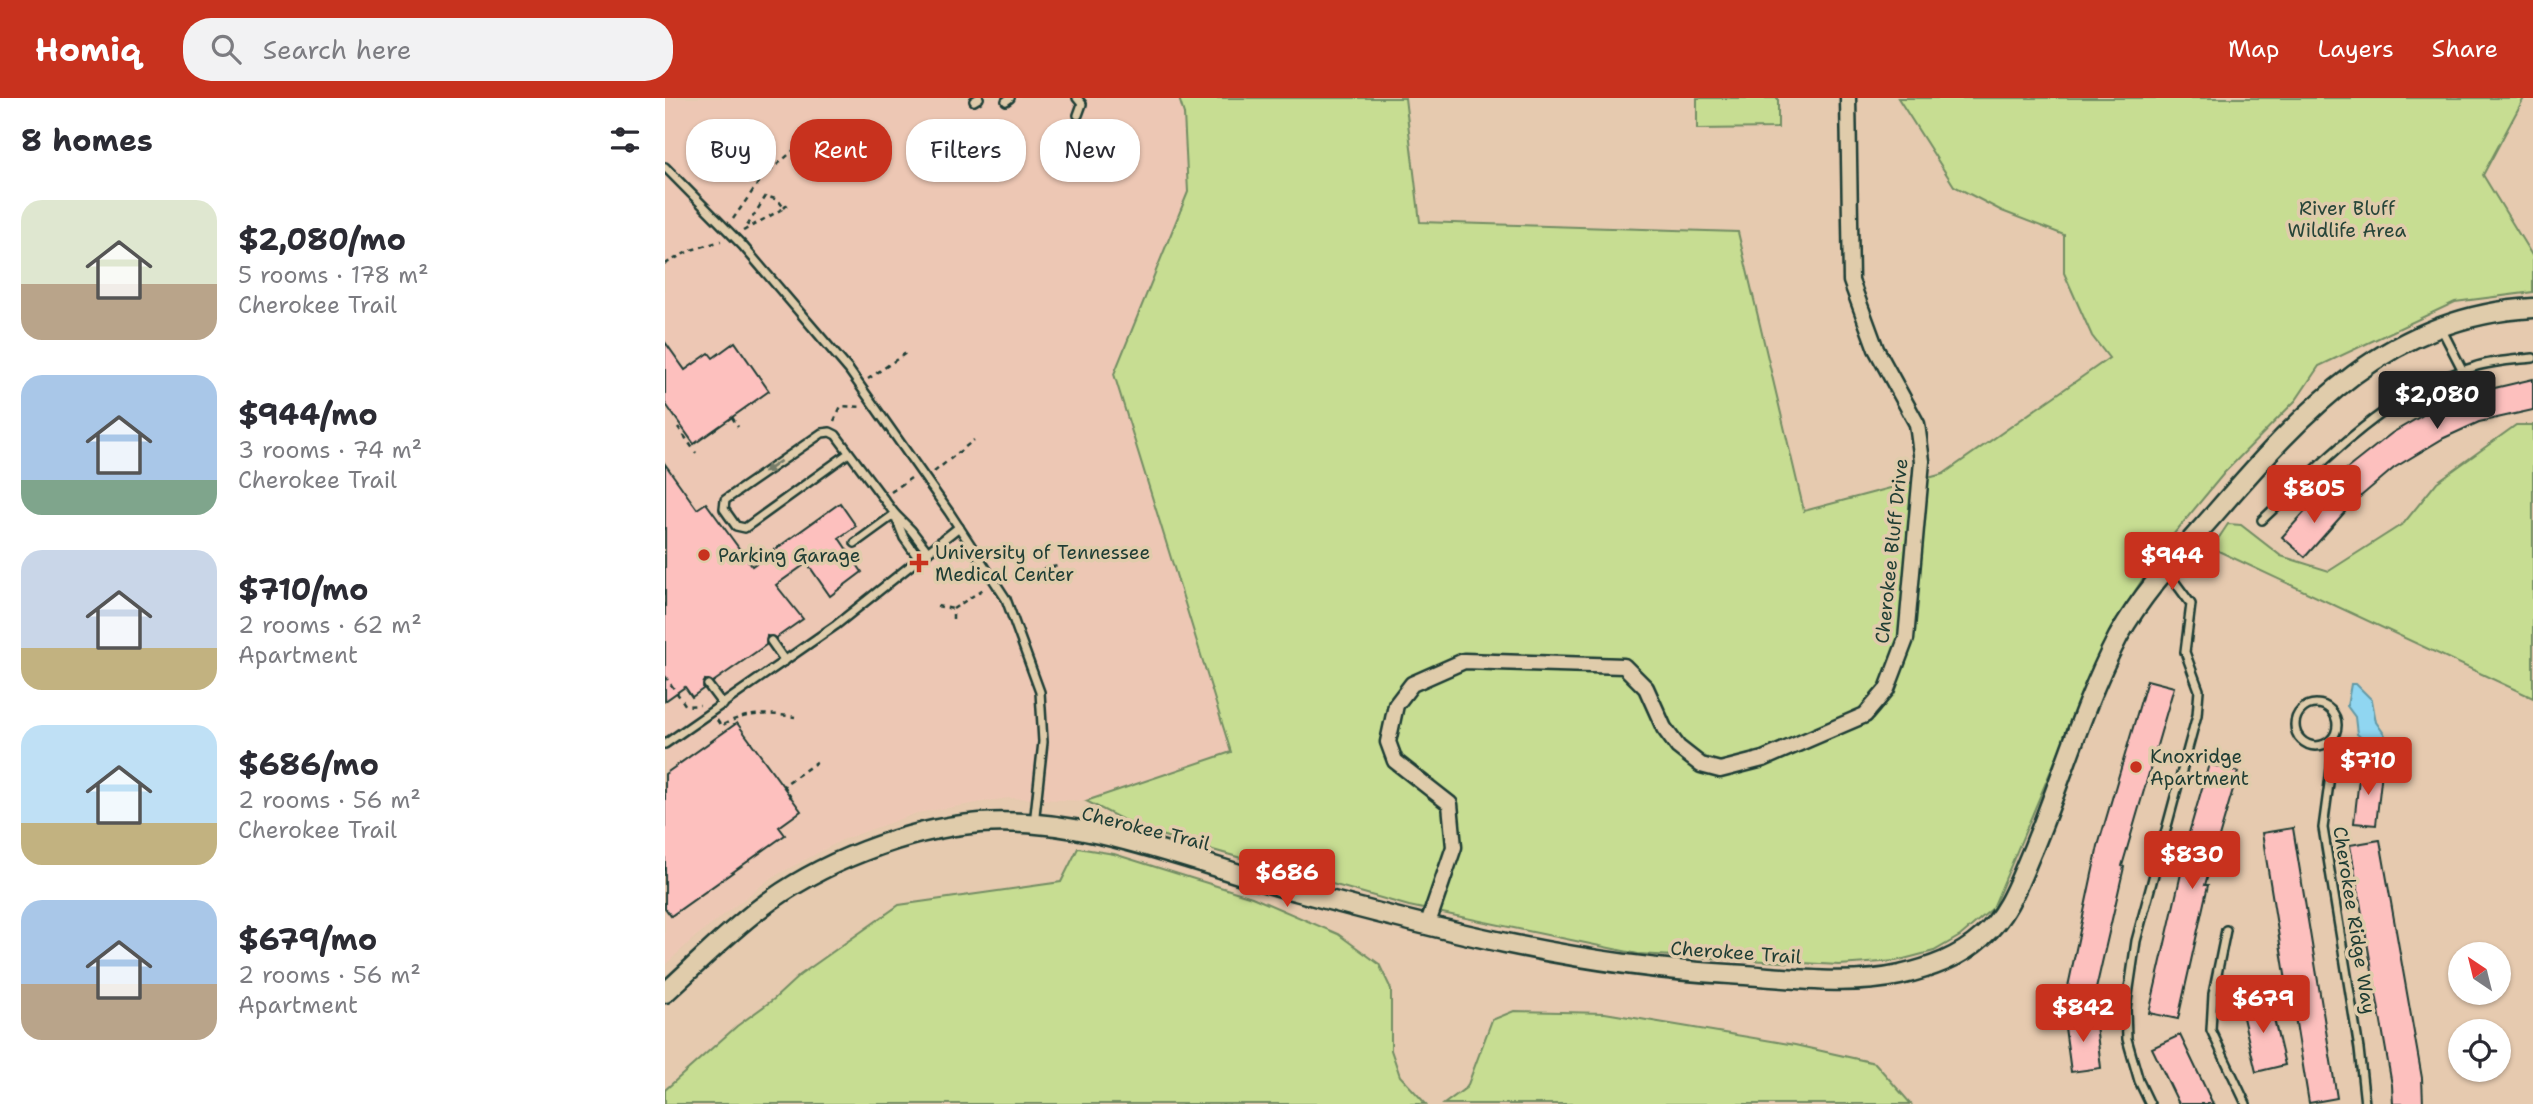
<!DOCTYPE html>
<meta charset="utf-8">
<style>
:root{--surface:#fff;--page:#f2f2f3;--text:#2b2b33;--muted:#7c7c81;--accent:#c8321e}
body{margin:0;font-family:"Shantell Sans",sans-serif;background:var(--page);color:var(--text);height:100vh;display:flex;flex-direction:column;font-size:26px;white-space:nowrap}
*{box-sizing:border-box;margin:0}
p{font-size:23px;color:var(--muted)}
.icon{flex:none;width:38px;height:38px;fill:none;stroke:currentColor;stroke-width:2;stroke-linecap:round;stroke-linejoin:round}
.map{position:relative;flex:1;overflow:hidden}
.panel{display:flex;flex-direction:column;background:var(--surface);width:665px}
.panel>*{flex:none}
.guide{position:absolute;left:21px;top:21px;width:665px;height:63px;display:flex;gap:14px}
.needle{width:46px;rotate:325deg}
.fabs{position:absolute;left:1783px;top:844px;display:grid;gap:14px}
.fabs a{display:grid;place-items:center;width:63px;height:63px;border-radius:50%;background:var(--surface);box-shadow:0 2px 5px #0004;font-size:35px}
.price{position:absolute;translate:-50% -60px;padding:0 16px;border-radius:7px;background:var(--accent);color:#fff;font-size:23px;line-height:46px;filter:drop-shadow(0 2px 4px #0008)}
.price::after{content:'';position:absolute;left:50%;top:42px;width:21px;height:16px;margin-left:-10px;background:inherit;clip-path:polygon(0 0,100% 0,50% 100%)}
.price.active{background:#222;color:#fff}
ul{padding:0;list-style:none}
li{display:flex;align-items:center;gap:21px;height:175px;padding:0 21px}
li span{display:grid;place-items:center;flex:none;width:196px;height:140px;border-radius:21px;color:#555}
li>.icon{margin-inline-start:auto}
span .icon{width:84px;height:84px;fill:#fffc;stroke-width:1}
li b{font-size:30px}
h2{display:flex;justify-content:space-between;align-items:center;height:84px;padding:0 21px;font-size:30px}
.chip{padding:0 24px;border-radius:28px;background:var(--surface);box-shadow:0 2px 5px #0004;font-size:24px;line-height:63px}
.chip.active{background:var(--accent);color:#fff}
header{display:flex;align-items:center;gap:42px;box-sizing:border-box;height:98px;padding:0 35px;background:var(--accent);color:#fff}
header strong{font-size:33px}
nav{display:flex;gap:38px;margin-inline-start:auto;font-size:24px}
.search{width:490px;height:63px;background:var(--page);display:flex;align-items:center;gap:18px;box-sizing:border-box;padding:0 24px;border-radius:28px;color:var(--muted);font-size:26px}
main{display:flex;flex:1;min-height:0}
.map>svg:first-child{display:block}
.built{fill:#edc7b4}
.green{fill:#c7dd92;stroke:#738d63;stroke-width:2}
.water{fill:#90d6f1;stroke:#6399a5;stroke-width:2}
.building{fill:#fdc0be;stroke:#1f3d34;stroke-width:2}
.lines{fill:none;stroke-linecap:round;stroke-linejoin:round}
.service-casing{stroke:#1f3d34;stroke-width:12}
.minor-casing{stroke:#1f3d34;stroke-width:19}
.tertiary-casing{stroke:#1f3d34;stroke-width:23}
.path{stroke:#1f3d34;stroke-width:2.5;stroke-dasharray:5 5;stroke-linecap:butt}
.service{stroke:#e0ccab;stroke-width:7}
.minor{stroke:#e0ccab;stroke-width:14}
.tertiary{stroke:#e0ccab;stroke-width:18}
.oneway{fill:#767d6a}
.poi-dot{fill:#c8321e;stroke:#e0ccab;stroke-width:2.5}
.labels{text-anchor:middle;stroke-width:7;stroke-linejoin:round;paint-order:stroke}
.park-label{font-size:19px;fill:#274539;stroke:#e0ccab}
.street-label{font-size:19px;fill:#1f3d34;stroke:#e0ccab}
.poi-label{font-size:19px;fill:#1f3d34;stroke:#e0ccab;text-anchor:start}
</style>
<header>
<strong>Homiq</strong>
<div class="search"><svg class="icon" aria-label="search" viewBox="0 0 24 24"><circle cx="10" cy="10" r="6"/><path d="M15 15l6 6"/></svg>Search here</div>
<nav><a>Map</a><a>Layers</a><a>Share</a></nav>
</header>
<main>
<section class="panel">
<h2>8 homes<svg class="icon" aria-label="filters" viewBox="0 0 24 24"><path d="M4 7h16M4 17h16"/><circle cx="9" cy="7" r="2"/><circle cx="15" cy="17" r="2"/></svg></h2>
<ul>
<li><span style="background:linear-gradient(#dfe7d0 60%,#b9a48a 0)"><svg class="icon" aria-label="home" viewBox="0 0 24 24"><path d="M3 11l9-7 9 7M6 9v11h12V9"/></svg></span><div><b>$2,080/mo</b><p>5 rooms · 178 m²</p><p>Cherokee Trail</p></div></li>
<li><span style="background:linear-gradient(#a9c7e8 75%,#7fa58c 0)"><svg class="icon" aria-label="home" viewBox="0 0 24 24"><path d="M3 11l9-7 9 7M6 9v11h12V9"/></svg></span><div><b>$944/mo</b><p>3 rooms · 74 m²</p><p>Cherokee Trail</p></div></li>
<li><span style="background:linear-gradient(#c9d6e8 70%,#c2b280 0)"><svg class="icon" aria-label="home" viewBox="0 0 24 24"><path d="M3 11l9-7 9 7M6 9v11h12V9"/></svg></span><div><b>$710/mo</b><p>2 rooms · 62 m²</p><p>Apartment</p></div></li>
<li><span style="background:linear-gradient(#bfe0f5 70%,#c2b280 0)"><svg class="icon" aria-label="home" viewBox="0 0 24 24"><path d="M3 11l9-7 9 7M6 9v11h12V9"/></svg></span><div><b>$686/mo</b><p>2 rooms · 56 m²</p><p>Cherokee Trail</p></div></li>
<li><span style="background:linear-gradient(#a9c7e8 60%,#b9a48a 0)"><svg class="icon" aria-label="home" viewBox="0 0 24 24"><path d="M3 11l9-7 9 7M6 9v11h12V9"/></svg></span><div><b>$679/mo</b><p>2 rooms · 56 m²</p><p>Apartment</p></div></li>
</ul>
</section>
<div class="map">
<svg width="1868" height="1006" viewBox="0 0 1868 1006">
<rect width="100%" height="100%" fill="#e6caaf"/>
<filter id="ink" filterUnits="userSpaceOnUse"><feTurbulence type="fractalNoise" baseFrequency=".0143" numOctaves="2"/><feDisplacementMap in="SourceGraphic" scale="14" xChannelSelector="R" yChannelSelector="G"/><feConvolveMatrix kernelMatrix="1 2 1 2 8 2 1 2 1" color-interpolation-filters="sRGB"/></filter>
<g filter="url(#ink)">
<polygon class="built" points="0,0 514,0 519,15 523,94 449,276 566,655 421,703 343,700 252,715 177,742 106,780 30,839 0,867"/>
<g class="green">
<polygon points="514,0 740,0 755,124 1073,134 1139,413 1278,376 1444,260 1427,238 1399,175 1399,137 1337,113 1289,88 1233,0 1859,0 1818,77 1868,159 1868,194 1790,204 1654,268 1631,302 1560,374 1502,444 1446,530 1328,810 1295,838 1269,853 1231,863 1174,867 973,856 744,808 478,732 421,703 566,654 449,276 523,94 519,16"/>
<polygon points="1032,0 1113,0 1113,30 1032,31"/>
<polygon points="1851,327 1868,327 1868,600 1547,450 1563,426 1576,427 1616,458 1664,473 1739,425 1772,384"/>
<polygon points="413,750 449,756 587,799 673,836 714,866 726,891 726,952 735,978 761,1006 0,1006 0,992 72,928 109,901 135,877 234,807 396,784"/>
<polygon points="849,913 940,915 1130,947 1210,965 1246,1006 779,1006 802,989 827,922"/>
</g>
<polygon class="water" points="1686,586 1691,586 1707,602 1711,624 1720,637 1721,646 1710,658 1707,658 1702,645 1692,636 1690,619 1682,608"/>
<g class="building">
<polygon points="0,244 20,272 44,255 48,260 70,244 104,293 29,346 0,305"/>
<polygon points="1868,281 1868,312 1814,324 1779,340 1729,370 1695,399 1674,377 1727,335 1772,309 1804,296"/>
<polygon points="0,366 32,411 41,405 87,468 175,405 191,428 174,440 197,474 165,498 142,465 111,487 138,521 111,540 102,538 101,547 48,584 40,582 38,591 27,599 20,589 0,603"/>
<polygon points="1660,396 1680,414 1640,459 1617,439 1654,398 1657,400"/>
<polygon points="1482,582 1509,589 1457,768 1459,769 1428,904 1401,898 1433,748"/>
<polygon points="72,625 136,713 114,729 120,737 6,818 0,810 0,676"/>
<polygon points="1544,666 1573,674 1540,787 1543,787 1513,921 1484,915 1518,767 1515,766"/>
<polygon points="1695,671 1717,673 1711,727 1689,725"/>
<polygon points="1628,730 1672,1000 1644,1005 1625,888 1622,889 1597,735"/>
<polygon points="1715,742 1757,980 1758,1006 1728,1006 1727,987 1685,747"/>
<polygon points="1604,900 1620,967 1591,974 1575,907"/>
<polygon points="1430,918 1436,970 1406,974 1399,922"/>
<polygon points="1515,937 1548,1006 1514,1006 1487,950"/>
</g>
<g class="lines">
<defs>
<g id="service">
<polyline points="412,0 417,6 413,17"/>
<polyline points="309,3 314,0"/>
<polyline points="341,3 345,0"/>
<polyline points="0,69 78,148 184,272 284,414 341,501 375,594 378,644 369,726"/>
<polyline points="1776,230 1798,273"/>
<polyline points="184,355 80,430 71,428 59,411 60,402 157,335 165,334 171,337 230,416 246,432 263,454"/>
<polyline points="231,420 239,440 254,461"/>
<path d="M1597,422C1661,362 1722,294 1809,269C1827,263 1849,262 1868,260"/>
<polyline points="190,445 230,416"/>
<polyline points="106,543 120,563"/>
<polyline points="43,587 58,607"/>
<circle cx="1651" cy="627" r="21"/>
<polyline points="1667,642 1667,663 1658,730 1694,951 1700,1006"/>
<polyline points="0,646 171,527 294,429"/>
<polyline points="1561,832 1548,896 1546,932 1581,1006"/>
<polyline points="1485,1006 1474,983 1462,941 1461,911 1471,843 1532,617 1534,592 1520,554 1526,506 1501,472"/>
</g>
<polyline id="minor" points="762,828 789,749 785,706 730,663 723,644 731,607 747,586 799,563 959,568 981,590 999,630 1013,649 1036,667 1055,672 1098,661 1200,617 1222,591 1241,541 1257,363 1252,326 1211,251 1186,183 1183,0"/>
<path id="tertiary" d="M0,895C31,867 61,836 94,811C153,765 241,731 315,725C417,717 530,765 627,792C770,831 916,868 1064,876C1119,879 1181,889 1235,877C1265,870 1294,860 1317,839C1344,816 1354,783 1368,751C1397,681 1418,606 1453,539C1479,492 1517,453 1552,413C1640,312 1724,218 1868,210"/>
</defs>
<use href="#service" class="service-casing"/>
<use href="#minor" class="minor-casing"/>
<use href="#tertiary" class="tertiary-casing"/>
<g class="path">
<polyline points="119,110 124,105"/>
<polyline points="68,121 96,81 130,51"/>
<polyline points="78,133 119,110 113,102 101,98 79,133"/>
<polyline points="0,166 26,152 56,143"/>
<polyline points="203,281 241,255"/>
<polyline points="67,319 73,329"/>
<polyline points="169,323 176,308 198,309"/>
<polyline points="13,329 31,355"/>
<polyline points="269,374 309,342"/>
<polyline points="226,394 246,380"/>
<polyline points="338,481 396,467"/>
<polyline points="272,508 288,511"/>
<polyline points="288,521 288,511 320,490"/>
<polyline points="0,578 21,608 35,607"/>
<path d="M52,622L56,628C79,614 104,615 130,619"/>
<polyline points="126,700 119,687 156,661"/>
</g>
<use href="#service" class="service"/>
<use href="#minor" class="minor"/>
<use href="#tertiary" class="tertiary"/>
</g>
<defs><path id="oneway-solid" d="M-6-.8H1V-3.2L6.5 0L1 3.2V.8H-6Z" transform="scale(1.75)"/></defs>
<use class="oneway" href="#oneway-solid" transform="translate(107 369) rotate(145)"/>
</g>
<g class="poi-dot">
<circle cx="39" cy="457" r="7"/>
<path d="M250.5 454.5h7v7h7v7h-7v7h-7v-7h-7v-7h7z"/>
<circle cx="1471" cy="669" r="7"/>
</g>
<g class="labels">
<g class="park-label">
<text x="1682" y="117">River Bluff<tspan x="1682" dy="22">Wildlife Area</tspan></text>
</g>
<g class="street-label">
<text transform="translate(1226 453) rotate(-84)" y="7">Cherokee Bluff Drive</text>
<text transform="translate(481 730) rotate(14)" y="7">Cherokee Trail</text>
<text transform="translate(1690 822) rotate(81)" y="7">Cherokee Ridge Way</text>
<text transform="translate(1071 854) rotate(4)" y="7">Cherokee Trail</text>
</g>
<g class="poi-label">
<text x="270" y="461">University of Tennessee<tspan x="270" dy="22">Medical Center</tspan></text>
<text x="53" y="464">Parking Garage</text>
<text x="1485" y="665">Knoxridge<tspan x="1485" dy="22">Apartment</tspan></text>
</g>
</g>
</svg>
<div class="fabs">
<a><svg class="needle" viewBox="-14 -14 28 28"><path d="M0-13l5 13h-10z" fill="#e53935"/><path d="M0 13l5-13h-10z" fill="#7c7c81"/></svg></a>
<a><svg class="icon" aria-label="locate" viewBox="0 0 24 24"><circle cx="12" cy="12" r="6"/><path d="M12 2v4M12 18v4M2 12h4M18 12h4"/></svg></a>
</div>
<b class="price active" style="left:1772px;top:333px">$2,080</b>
<b class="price" style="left:1649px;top:427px">$805</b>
<b class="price" style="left:1507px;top:494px">$944</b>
<b class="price" style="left:1703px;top:699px">$710</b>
<b class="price" style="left:1527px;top:793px">$830</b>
<b class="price" style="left:622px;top:811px">$686</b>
<b class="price" style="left:1598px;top:937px">$679</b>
<b class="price" style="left:1418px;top:946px">$842</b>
<div class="guide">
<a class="chip">Buy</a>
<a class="chip active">Rent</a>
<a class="chip">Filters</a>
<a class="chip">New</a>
</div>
</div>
</main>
